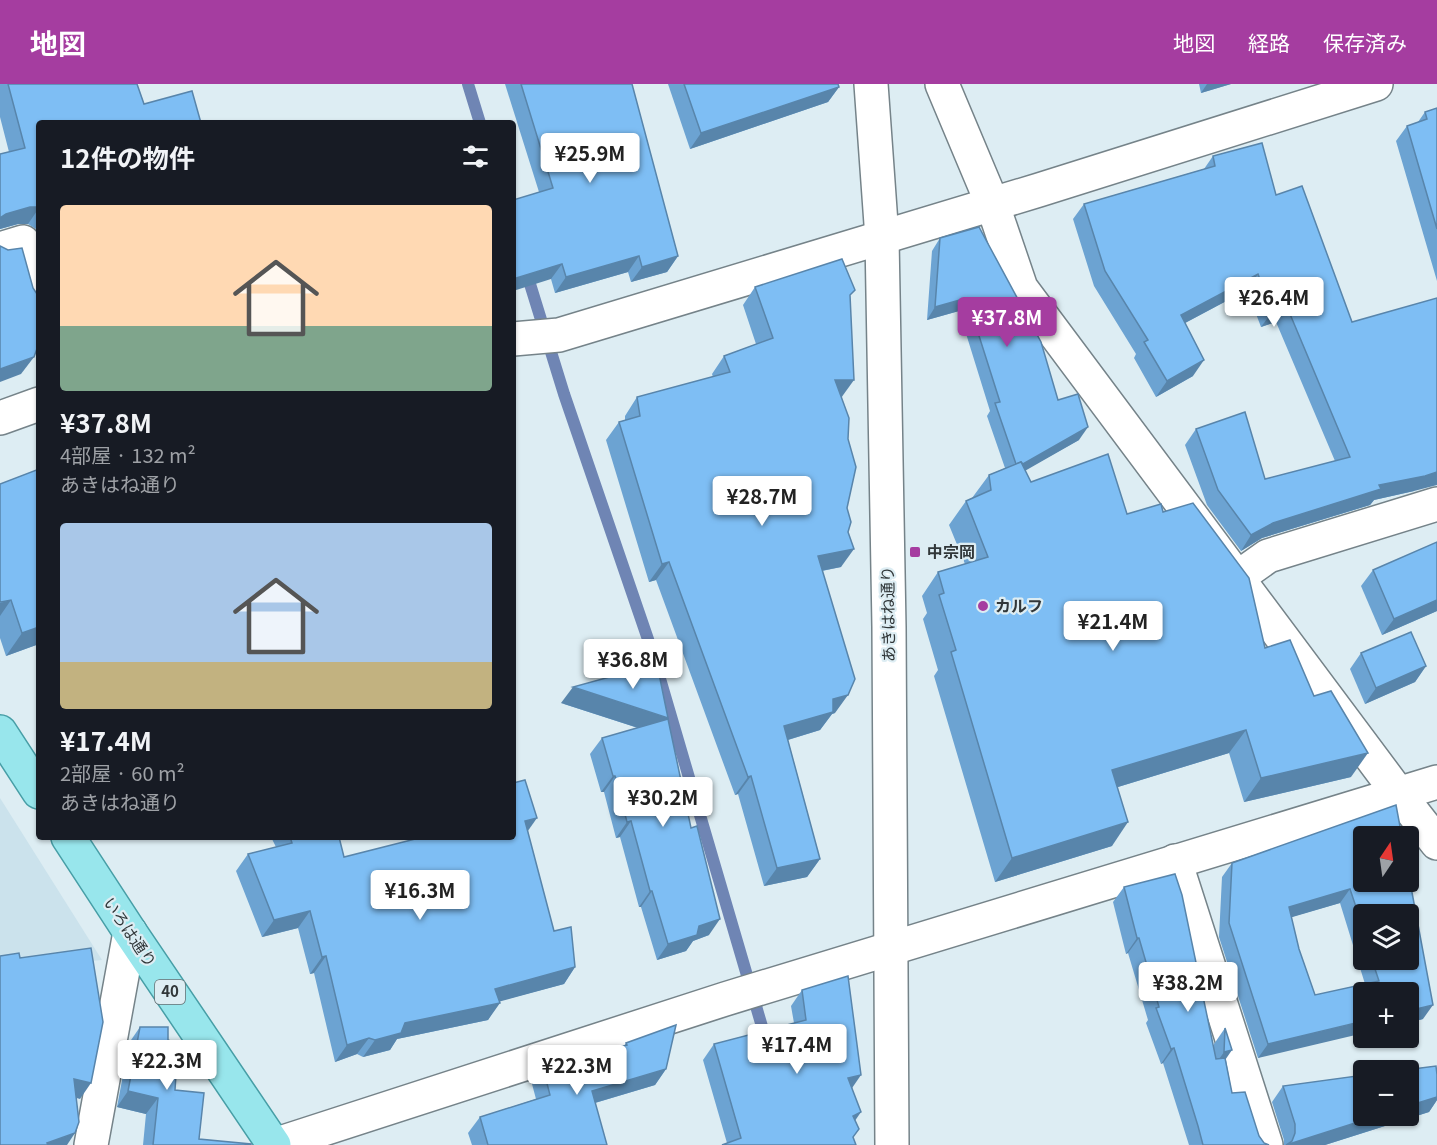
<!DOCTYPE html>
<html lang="ja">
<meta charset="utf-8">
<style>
:root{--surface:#171b24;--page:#20242c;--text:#f1f3f6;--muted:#9ea1a6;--accent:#a53da0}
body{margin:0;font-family:Georgia,"Noto Sans JP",serif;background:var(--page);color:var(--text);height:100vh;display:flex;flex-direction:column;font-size:22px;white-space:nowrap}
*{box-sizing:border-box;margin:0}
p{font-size:20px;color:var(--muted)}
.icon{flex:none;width:33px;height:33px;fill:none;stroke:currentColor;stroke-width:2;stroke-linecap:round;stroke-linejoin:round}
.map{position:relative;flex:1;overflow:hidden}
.side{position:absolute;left:36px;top:36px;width:480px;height:720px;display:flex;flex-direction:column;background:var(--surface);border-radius:6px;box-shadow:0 2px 4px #0004}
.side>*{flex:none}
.needle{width:39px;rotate:13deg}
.fabs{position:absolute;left:1353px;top:742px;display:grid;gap:12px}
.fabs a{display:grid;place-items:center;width:66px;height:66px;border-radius:6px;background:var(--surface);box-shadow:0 2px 4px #0004;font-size:30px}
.price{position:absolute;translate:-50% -51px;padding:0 14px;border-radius:6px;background:#fff;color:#222;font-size:20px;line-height:39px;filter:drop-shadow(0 2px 3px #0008)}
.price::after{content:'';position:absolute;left:50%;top:36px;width:18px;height:14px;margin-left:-9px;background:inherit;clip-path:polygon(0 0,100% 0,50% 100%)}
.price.selected{background:var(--accent);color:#fff}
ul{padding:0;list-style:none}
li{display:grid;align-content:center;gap:12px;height:318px;padding:0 24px}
li span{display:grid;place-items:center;height:186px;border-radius:6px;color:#555}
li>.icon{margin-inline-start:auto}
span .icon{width:108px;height:108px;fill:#fffc;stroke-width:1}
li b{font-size:26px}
h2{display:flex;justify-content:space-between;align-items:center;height:72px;padding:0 24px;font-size:26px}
header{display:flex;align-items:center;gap:36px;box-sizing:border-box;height:84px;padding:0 30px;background:var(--accent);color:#fff}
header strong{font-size:28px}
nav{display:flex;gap:33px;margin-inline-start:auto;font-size:21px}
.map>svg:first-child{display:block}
.built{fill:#cbe2ec}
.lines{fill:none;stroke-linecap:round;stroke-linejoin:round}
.stream{stroke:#6f85b4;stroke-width:12}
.minor-casing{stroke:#758389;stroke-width:36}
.major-casing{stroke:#479ea6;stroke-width:36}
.minor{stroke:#fff;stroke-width:33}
.major{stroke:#98e6ec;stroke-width:33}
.wall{fill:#6ca3d2;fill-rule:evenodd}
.shaded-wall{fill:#5885ab}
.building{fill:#7ebef4;stroke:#5885ab;stroke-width:1.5;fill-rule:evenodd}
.poi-dot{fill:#a53da0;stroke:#ddedf3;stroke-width:2}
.labels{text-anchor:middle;stroke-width:4.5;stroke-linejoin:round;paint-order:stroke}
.shield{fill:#ddedf3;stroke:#656e71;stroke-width:1.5}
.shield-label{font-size:15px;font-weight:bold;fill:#313739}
.poi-label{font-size:16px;font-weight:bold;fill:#313739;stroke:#ddedf3;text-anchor:start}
.street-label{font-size:16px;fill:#313739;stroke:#ddedf3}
</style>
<header>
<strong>地図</strong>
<nav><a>地図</a><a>経路</a><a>保存済み</a></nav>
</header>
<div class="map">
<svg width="1437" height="1061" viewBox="0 0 1437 1061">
<rect width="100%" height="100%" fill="#ddedf3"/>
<polygon class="built" points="0,714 102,876 0,885"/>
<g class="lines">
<g class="stream">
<polyline points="468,0 480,39"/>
<polyline points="526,187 564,310 651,564 768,963"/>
</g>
<defs>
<g id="minor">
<polyline points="871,0 882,154 889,543 892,1061"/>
<polyline points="942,0 992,119 1021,204 1398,709 1437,759"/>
<polyline points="0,165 23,158 39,216"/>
<polyline points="513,255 559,251 1039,106 1376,0"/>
<polyline points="0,334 39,320"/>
<polyline points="1237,494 1268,472 1437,420"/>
<polyline points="1175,777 1266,1061"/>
<polyline points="91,1061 130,848"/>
<polyline points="274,1061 725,915 1437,698"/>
</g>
<g id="major">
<polyline points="0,648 39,708"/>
<polyline points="68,753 130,848 274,1061"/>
</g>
</defs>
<use href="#minor" class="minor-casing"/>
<use href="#major" class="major-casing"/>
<use href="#minor" class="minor"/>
<use href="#major" class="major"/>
</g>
<g class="wall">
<polygon points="0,0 137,0 144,20 201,39 39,39 39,149 36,145 28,140 18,140 0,145 0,70 9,68 0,33"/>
<polygon points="505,0 632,0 678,172 667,188 631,198 628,188 555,209 551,195 539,108"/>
<polygon points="668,0 838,0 839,3 828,18 690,65"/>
<polygon points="1199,0 1231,0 1201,9"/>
<polygon points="1437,24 1437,197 1396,57 1407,42 1418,38 1425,28"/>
<polygon points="1213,72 1276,111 1414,407 1374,416 1370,421 1262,454 1241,467 1207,421 1185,361 1196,345 1265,395 1335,377 1276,238 1261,243 1247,206 1185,239 1193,292 1156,313 1134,274 1136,270 1094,202 1073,135 1084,120 1204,85"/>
<polygon points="940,154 1058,316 1079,356 1025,386 1031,398 1127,430 1163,428 1265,564 1314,612 1351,693 1244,718 1229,669 1118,703 1112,762 995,798 934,592 938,586 923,535 927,529 922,512 938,488 965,480 949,441 966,417 972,414 989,391 1005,384 987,332 990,327 959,227 927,236 932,167"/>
<polygon points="755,203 850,213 842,314 848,355 847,424 848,448 841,483 822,487 835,629 832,630 820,646 788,656 820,775 807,793 764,802 738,710 735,711 656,496 649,498 606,356 619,338 625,336 625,332 637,313 713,293 712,290 724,272 756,260 743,221"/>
<polygon points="39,385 39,560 6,572 0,554 0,400"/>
<polygon points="1373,486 1437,527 1382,551 1361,502"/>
<polygon points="1361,569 1426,582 1415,598 1365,620 1350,585"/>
<polygon points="561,619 667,636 709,851 693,857 686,867 657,876 641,823 639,823 620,753 616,754 604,708 601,708 590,670 602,654 638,644"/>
<path d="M1396,721L1423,935L1408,939V909L1258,974L1219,853L1222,793L1232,779ZM1340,819L1365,900L1315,911L1299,865L1291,833ZM1364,831L1408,876H1364Z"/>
<polygon points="528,748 554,847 575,883 564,900 499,917 488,936 397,955 390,966 363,973 357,970 335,978 314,889 310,890 298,844 262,853 236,787 248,770 276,763 271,753 339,753 344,773"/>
<polygon points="1124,803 1214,963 1214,960 1225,944 1226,976 1232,1009 1264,1059 1269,1061 1189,1061 1163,979 1161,980 1146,939 1148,936 1128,869 1126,870 1113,818"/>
<polygon points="802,906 852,1004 855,1037 853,1054 727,1059 703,976 714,960 794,939 791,922"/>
<polygon points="140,943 168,956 175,1006 199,1055 251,1061 143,1061 146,1030 117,1023 129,959"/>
<polygon points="626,959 666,985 655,1001 595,1019 607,1061 472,1061 468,1049 480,1033 536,1015 532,1000 543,984 624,962"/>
<polygon points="1437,991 1437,1016 1429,1028 1325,1061 1284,1061 1284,1056 1272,1018 1283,1002"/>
</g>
<g class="shaded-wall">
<polygon points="1207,0 1231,0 1201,9"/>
<polygon points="839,3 828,18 690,65 701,49"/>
<polygon points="30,123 39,123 39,124 28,140 18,140 0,145 0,134 6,130"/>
<polygon points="639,172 628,188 555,209 566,193"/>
<polygon points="678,172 667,188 631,198 642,183"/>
<polygon points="562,180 551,195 513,207 513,195"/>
<polygon points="1258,190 1247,206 1170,247 1181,231"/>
<polygon points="967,214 959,227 927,236 935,223"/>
<polygon points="1287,223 1276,238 1261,243 1272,228"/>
<polygon points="34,273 21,290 0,298 0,285"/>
<polygon points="1204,276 1193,292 1156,313 1167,297"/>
<polygon points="835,296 854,296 841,314"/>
<polygon points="1088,343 1079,356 1009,396 1018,383"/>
<polygon points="1437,388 1437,401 1414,407 1374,416 1370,421 1262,454 1241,467 1251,451 1273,439 1379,401"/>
<polygon points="854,465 841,483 805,490 818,472"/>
<polygon points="669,478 656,496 649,498 662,480"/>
<polygon points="11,516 0,532 0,519"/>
<polygon points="1437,516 1437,527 1382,551 1394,535"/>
<polygon points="39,543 39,560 6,572 22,549"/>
<polygon points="1426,582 1415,598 1365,620 1376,604"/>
<polygon points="573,603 668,634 657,650 561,619"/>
<polygon points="848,611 835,629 832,630 820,646 771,661 784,642 833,615"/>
<polygon points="1246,646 1229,669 1095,710 1112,686"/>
<polygon points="1368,669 1351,693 1244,718 1261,694"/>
<polygon points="613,692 615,692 604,708 601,708"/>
<polygon points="751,692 738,710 735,711 748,693"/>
<polygon points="537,734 525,751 525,737"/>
<polygon points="631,737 620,753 616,754 627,738"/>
<polygon points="1128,738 1112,762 995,798 1012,774"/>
<polygon points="820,775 807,793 764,802 777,784"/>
<polygon points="1350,805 1340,819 1279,837 1289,823"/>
<polygon points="650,807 652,807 641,823 639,823"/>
<polygon points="310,827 298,844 262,853 274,836"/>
<polygon points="720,835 709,851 693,857 686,867 657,876 668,860 699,842"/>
<polygon points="1137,854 1139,854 1128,869 1126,870"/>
<polygon points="326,872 314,889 310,890 322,873"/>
<polygon points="575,883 564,900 483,922 495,905"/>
<polygon points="500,919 488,936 397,955 390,966 363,973 375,956 405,939"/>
<polygon points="1433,921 1423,935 1408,939 1408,927"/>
<polygon points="1364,937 1364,949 1258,974 1268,960"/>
<polygon points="369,954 357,970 335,978 347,961"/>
<polygon points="1174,964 1163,979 1161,980 1171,965"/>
<polygon points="1232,966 1221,982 1213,984 1224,968"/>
<polygon points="666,985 655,1001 581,1023 592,1007"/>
<polygon points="861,991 850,1007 848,994"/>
<polygon points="74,995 91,999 80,1015 63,1010"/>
<polygon points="128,1007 158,1014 146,1030 117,1023"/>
<polygon points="1437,1013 1437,1016 1429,1028 1325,1061 1286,1061 1377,1032 1408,1032 1408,1022"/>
<polygon points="861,1028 850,1044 853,1032"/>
<polygon points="75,1049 67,1061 46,1061 47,1059"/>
</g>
<g class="building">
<polygon points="8,0 137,0 144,20 192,7 201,39 39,39 39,123 30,123 6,130 0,134 0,70 25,64"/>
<polygon points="521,0 632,0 678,172 642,183 639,172 566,193 562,180 513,195 513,116 553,104"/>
<polygon points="684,0 838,0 839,3 701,49"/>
<polygon points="1437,24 1437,145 1407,42 1427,35 1425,28"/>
<polygon points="1262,59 1276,111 1302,102 1352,238 1437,214 1437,388 1425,392 1379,401 1381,405 1273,439 1251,451 1218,406 1196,345 1245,328 1265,395 1350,373 1287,223 1272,228 1258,190 1181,231 1204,276 1167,297 1144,258 1148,256 1105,187 1084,120 1215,82 1213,72"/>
<polygon points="979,143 1041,258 1058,316 1078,310 1088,343 1023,380 1021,378 1016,380 995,319 1000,318 967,214 935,223 940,154"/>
<polygon points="0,162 8,166 22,164 33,204 39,213 39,259 34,273 0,285"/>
<polygon points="842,175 855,206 850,211 854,296 835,296 849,334 848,355 856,383 847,424 851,438 848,448 854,465 818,472 855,595 848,611 833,615 833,628 784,642 820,775 777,784 751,692 748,693 669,478 662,480 619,338 640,332 637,313 730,288 724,272 773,254 755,203"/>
<polygon points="1108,370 1127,430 1161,420 1163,428 1193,419 1249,494 1265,564 1290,556 1314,612 1331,607 1368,669 1261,694 1246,646 1112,686 1128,738 1012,774 951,568 956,566 939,511 944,509 938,488 988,473 966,417 991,406 989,391 1021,378 1031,398"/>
<polygon points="39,385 39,472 38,472 39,475 39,543 22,549 11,516 1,518 0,517 0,400"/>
<polygon points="1437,458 1437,516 1394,535 1373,486"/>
<polygon points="1411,548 1426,582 1376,604 1361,569"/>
<polygon points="657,580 668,634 573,603"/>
<polygon points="668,635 691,744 697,742 720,835 699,842 697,851 668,860 652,807 650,807 631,737 627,738 615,692 613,692 602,654"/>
<polygon points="525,696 537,734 525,737 554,847 571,843 575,883 495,905 500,919 405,939 401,949 375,956 369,954 347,961 326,872 322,873 310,827 274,836 248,770 292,759 290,753 339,753 344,773 423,753 513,753 513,699"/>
<path d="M1396,721L1402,753H1364V798H1408V787L1433,921L1408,927V909H1364V937L1268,960L1229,839L1232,779ZM1350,805L1364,847V831H1408V876H1372L1379,897L1315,911L1299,865L1289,823Z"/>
<polygon points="1175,790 1182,811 1216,975 1225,974 1232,1009 1245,1008 1259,1052 1264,1059 1269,1061 1203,1061 1198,1042 1174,964 1171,965 1156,924 1159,923 1139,854 1137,854 1124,803"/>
<polygon points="91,864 103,938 91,999 74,995 79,1038 75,1049 47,1059 48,1061 0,1061 0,872 19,869 20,874"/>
<polygon points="848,892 861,991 848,994 861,1028 853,1032 859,1045 853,1053 856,1061 722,1061 741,1054 714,960 806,936 802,906"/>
<polygon points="676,941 666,985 592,1007 607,1061 488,1061 480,1033 550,1011 543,984 627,961 626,959"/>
<polygon points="140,943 168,943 168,956 178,960 175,1006 204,1009 199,1055 251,1060 251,1061 153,1061 158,1014 128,1007"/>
<polygon points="1225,944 1232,966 1224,968"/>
<polygon points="1436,982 1437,991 1437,1013 1408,1022 1408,987 1397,987"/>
<polygon points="1364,991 1364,1032 1377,1032 1286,1061 1292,1057 1295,1049 1295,1040 1283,1002"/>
</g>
<g class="poi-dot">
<rect x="909" y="462" width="12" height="12" rx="3"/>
<circle cx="983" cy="522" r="6"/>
</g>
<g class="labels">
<rect class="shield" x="155" y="896" width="30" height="24" rx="4.5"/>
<g class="shield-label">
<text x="170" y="913">40</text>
</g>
<g class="poi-label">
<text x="927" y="474">中宗岡</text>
<text x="995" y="528">カルフ</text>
</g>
<g class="street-label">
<text transform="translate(888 530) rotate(-91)" y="6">あきはね通り</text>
<text transform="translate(130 848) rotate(56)" y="6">いろは通り</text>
</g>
</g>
</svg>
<div class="fabs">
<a><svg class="needle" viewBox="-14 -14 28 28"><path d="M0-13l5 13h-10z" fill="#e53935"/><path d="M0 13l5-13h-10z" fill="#9ea1a6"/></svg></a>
<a><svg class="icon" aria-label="layers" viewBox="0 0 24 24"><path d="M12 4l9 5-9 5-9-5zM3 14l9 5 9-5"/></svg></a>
<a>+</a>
<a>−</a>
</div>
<b class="price" style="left:590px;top:100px">¥25.9M</b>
<b class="price" style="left:1274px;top:244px">¥26.4M</b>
<b class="price selected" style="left:1007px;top:264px">¥37.8M</b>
<b class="price" style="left:762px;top:443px">¥28.7M</b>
<b class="price" style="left:1113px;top:568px">¥21.4M</b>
<b class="price" style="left:633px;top:606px">¥36.8M</b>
<b class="price" style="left:663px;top:744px">¥30.2M</b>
<b class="price" style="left:420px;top:837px">¥16.3M</b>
<b class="price" style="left:1188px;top:929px">¥38.2M</b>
<b class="price" style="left:797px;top:991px">¥17.4M</b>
<b class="price" style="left:167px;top:1007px">¥22.3M</b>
<b class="price" style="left:577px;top:1012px">¥22.3M</b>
<section class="side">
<h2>12件の物件<svg class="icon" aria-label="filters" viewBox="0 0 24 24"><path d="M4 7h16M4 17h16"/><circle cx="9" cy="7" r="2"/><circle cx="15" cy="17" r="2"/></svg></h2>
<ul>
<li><span style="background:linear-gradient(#ffd9b3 65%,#7fa58c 0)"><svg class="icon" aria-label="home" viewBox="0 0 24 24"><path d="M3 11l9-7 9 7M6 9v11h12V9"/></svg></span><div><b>¥37.8M</b><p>4部屋 · 132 m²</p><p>あきはね通り</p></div></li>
<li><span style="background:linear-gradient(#a9c7e8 75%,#c2b280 0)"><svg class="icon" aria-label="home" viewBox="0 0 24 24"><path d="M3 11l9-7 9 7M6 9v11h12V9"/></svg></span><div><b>¥17.4M</b><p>2部屋 · 60 m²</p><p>あきはね通り</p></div></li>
</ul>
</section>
</div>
